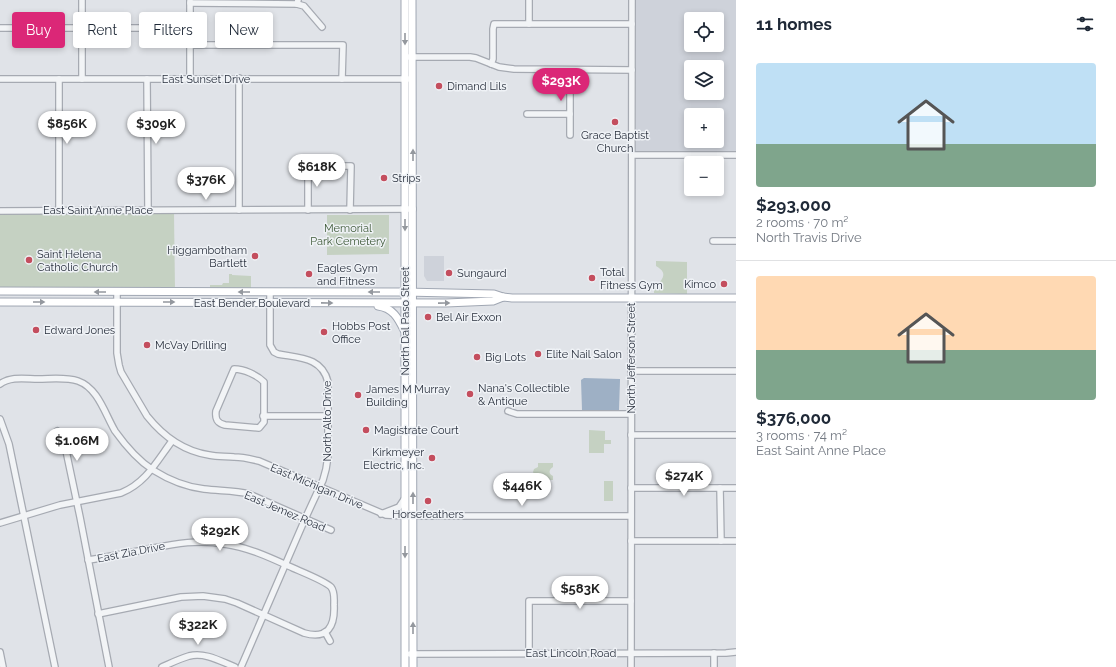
<!DOCTYPE html>
<meta charset="utf-8">
<style>
:root{--surface:#fff;--page:#f6f6f7;--text:#1f2937;--muted:#747a83;--line:#e0e1e3;--accent:#db2777}
body{margin:0;font-family:Raleway,sans-serif;background:var(--page);color:var(--text);height:100vh;display:flex;flex-direction:column;font-size:15px;white-space:nowrap}
*{box-sizing:border-box;margin:0}
p{font-size:13px;color:var(--muted)}
.icon{flex:none;width:22px;height:22px;fill:none;stroke:currentColor;stroke-width:2;stroke-linecap:round;stroke-linejoin:round}
.map{position:relative;flex:1;overflow:hidden}
.panel{display:flex;flex-direction:column;background:var(--surface);width:380px}
.panel>*{flex:none}
.guide{position:absolute;left:12px;top:12px;width:380px;height:36px;display:flex;gap:8px}
.tools{position:absolute;left:684px;top:12px;display:grid;gap:8px}
.tools a{display:grid;place-items:center;width:40px;height:40px;border-radius:4px;background:var(--surface);box-shadow:0 2px 6px #0003;font-size:20px}
.price{position:absolute;translate:-50% -34px;padding:0 9px;border-radius:14px;background:#fff;color:#222;font-size:13px;line-height:26px;filter:drop-shadow(0 1px 2px #0008)}
.price::after{content:'';position:absolute;left:50%;top:24px;width:12px;height:9px;margin-left:-6px;background:inherit;clip-path:polygon(0 0,100% 0,50% 100%)}
.price.selected{background:var(--accent);color:#fff}
ul{padding:0;list-style:none}
li{display:grid;align-content:center;gap:8px;height:212px;padding:0 20px}
li+li{border-top:1px solid var(--line)}
li span{display:grid;place-items:center;height:124px;border-radius:4px;color:#555}
li>.icon{margin-inline-start:auto}
span .icon{width:72px;height:72px;fill:#fffc;stroke-width:1}
li b{font-size:17px}
h2{display:flex;justify-content:space-between;align-items:center;height:48px;padding:0 20px;font-size:17px}
.pill{padding:0 14px;border-radius:4px;background:var(--surface);box-shadow:0 2px 6px #0003;font-size:14px;line-height:36px}
.pill.selected{background:var(--accent);color:#fff}
main{display:flex;flex:1;min-height:0}
.map>svg:first-child{display:block}
.built{fill:#ced2da;fill-rule:evenodd}
.green{fill:#c5d1c2}
.water{fill:#9eb0c5}
.lines{fill:none;stroke-linecap:round;stroke-linejoin:round}
.minor-casing{stroke:#a6aab2;stroke-width:8}
.major-casing{stroke:#a0a7b3;stroke-width:9}
.minor{stroke:#f2f4f6;stroke-width:5.5}
.major{stroke:#fff;stroke-width:7}
.oneway{fill:#94989e}
.poi-dot{fill:#c44e5e;stroke:#eff2f6;stroke-width:1.5}
.labels{text-anchor:middle;stroke-width:3;stroke-linejoin:round;paint-order:stroke}
.street-label{font-size:11px;fill:#2a313e;stroke:#eff2f6}
.poi-label{font-size:11px;fill:#2a313e;stroke:#eff2f6;text-anchor:start}
.park-label{font-size:11px;fill:#3e5938;stroke:#eff2f6}
</style>
<main>
<div class="map">
<svg width="736" height="667" viewBox="0 0 736 667">
<rect width="100%" height="100%" fill="#e0e3e8"/>
<g class="built">
<path d="M636,0H736V152H636ZM691,19H717V45H691ZM691,67H717V93H691ZM691,115H717V141H691Z"/>
<polygon points="424,256 444,256 444,281 427,281 424,276"/>
</g>
<g class="green">
<polygon points="174,212 175,289 0,289 0,214"/>
<polygon points="327,215 389,215 389,254 327,255"/>
<path d="M656,261L687,262V294L654,293V289C661,280 670,274 656,266Z"/>
<polygon points="229,274 232,274 232,275 251,276 251,289 210,288 210,285 222,285 223,283 229,283"/>
<polygon points="589,430 605,431 605,440 611,440 611,444 604,444 604,453 589,453"/>
<path d="M538,463H553V467C549,469 548,474 553,476V480H538V476L534,474L533,472L534,469L538,467Z"/>
<rect x="604" y="481" width="9" height="20"/>
</g>
<polygon class="water" points="584,378 620,379 620,381 619,410 582,410 581,380"/>
<g class="lines">
<defs>
<g id="minor">
<polyline points="82,0 82,79"/>
<polyline points="529,0 529,24"/>
<polyline points="190,1 190,79"/>
<polyline points="190,3 297,4 298,0"/>
<polyline points="297,4 304,6 322,27"/>
<polyline points="0,28 190,28"/>
<polyline points="190,45 343,45 342,79"/>
<polyline points="409,57 470,57 476,58 499,67 514,69 632,70"/>
<polyline points="491,64 493,59 493,29 494,24 632,24"/>
<polyline points="239,78 239,210"/>
<polyline points="0,79 408,79"/>
<polyline points="147,79 148,210"/>
<polyline points="527,114 570,114"/>
<polyline points="570,135 570,70"/>
<polyline points="632,155 736,155"/>
<polyline points="59,210 59,79"/>
<polyline points="308,210 308,166 351,166 350,210"/>
<polyline points="0,211 413,209"/>
<polyline points="713,241 736,241"/>
<path d="M117,292V353L119,365L121,372L147,416C163,436 183,451 209,455C218,457 226,456 234,457C243,457 251,459 259,461L386,515L405,516H631"/>
<path d="M234,369C244,369 257,375 264,382V422L259,428L225,425C217,423 215,419 216,411Z"/>
<polyline points="631,371 736,371"/>
<path d="M0,384C11,376 26,379 38,379C51,379 66,377 78,381C98,388 105,414 115,431C125,445 139,461 153,470C169,480 186,487 204,489C219,491 235,490 249,494L331,530"/>
<polyline points="508,411 517,414 631,414"/>
<polyline points="263,416 328,416"/>
<polyline points="0,419 9,444 55,667"/>
<polyline points="57,431 65,446 80,517 109,667"/>
<polyline points="631,435 736,435"/>
<polyline points="631,488 736,488"/>
<polyline points="720,488 721,541"/>
<polyline points="381,514 399,507 405,498"/>
<path d="M0,523L60,505L121,493C146,483 157,461 172,441"/>
<polyline points="631,541 736,541"/>
<path d="M88,560C108,557 128,553 148,549C174,544 198,539 224,544C248,547 271,558 293,568C302,572 325,581 331,587C335,592 334,599 334,605C335,626 328,640 304,633L237,603L225,599L203,596L181,597L98,614"/>
<polyline points="325,632 330,641"/>
<polyline points="0,652 3,667"/>
<polyline points="410,654 726,653 736,652"/>
<polyline points="529,654 529,601 631,601"/>
<path d="M162,667C171,663 179,659 189,656C205,652 220,661 235,667"/>
<path d="M241,667L305,519L323,480L326,469L328,456V382C322,357 299,358 278,354L274,352L270,345V292"/>
<polyline points="631,667 632,0"/>
<polyline points="714,667 714,653"/>
</g>
<g id="major">
<polyline points="405,0 405,667"/>
<polyline points="412,0 413,667"/>
<polyline points="0,291 405,292 494,294 503,297 512,298 736,298"/>
<polyline points="0,302 446,303 493,301 503,297"/>
<path d="M378,306C393,308 398,318 404,330"/>
</g>
</defs>
<use href="#minor" class="minor-casing"/>
<use href="#major" class="major-casing"/>
<use href="#minor" class="minor"/>
<use href="#major" class="major"/>
</g>
<defs><path id="oneway-solid" d="M-6-.8H1V-3.2L6.5 0L1 3.2V.8H-6Z"/></defs>
<g class="oneway">
<use href="#oneway-solid" transform="translate(405 39) rotate(90)"/>
<use href="#oneway-solid" transform="translate(413 155) rotate(-90)"/>
<use href="#oneway-solid" transform="translate(405 225) rotate(90)"/>
<use href="#oneway-solid" transform="translate(100 292) rotate(-180)"/>
<use href="#oneway-solid" transform="translate(244 292) rotate(180)"/>
<use href="#oneway-solid" transform="translate(374 292) rotate(-180)"/>
<use href="#oneway-solid" transform="translate(39 302)"/>
<use href="#oneway-solid" transform="translate(169 302)"/>
<use href="#oneway-solid" transform="translate(327 303) rotate(1)"/>
<use href="#oneway-solid" transform="translate(444 303) rotate(-1)"/>
<use href="#oneway-solid" transform="translate(413 498) rotate(-90)"/>
<use href="#oneway-solid" transform="translate(405 552) rotate(90)"/>
<use href="#oneway-solid" transform="translate(413 628) rotate(-90)"/>
</g>
<g class="poi-dot">
<circle cx="439" cy="86" r="4"/>
<circle cx="615" cy="122" r="4"/>
<circle cx="384" cy="178" r="4"/>
<circle cx="255" cy="256" r="4"/>
<circle cx="29" cy="260" r="4"/>
<circle cx="449" cy="273" r="4"/>
<circle cx="309" cy="274" r="4"/>
<circle cx="592" cy="278" r="4"/>
<circle cx="724" cy="284" r="4"/>
<circle cx="428" cy="317" r="4"/>
<circle cx="36" cy="330" r="4"/>
<circle cx="324" cy="332" r="4"/>
<circle cx="147" cy="345" r="4"/>
<circle cx="538" cy="354" r="4"/>
<circle cx="477" cy="357" r="4"/>
<circle cx="470" cy="394" r="4"/>
<circle cx="358" cy="395" r="4"/>
<circle cx="366" cy="430" r="4"/>
<circle cx="432" cy="458" r="4"/>
<circle cx="428" cy="501" r="4"/>
</g>
<g class="labels">
<g class="street-label">
<text x="206" y="83">East Sunset Drive</text>
<text x="98" y="214">East Saint Anne Place</text>
<text x="252" y="307">East Bender Boulevard</text>
<text transform="translate(405 321) rotate(-90)" y="4">North Dal Paso Street</text>
<text transform="translate(631 358) rotate(-90)" y="4">North Jefferson Street</text>
<text transform="translate(327 421) rotate(-90)" y="4">North Alto Drive</text>
<text transform="translate(317 486) rotate(23)" y="4">East Michigan Drive</text>
<text transform="translate(285 511) rotate(23)" y="4">East Jemez Road</text>
<text transform="translate(131 552) rotate(-11)" y="4">East Zia Drive</text>
<text x="571" y="657">East Lincoln Road</text>
</g>
<g class="poi-label">
<text x="447" y="90">Dimand Lils</text>
<text x="615" y="139" text-anchor="middle">Grace Baptist<tspan x="615" dy="13">Church</tspan></text>
<text x="392" y="182">Strips</text>
<text x="247" y="254" text-anchor="end">Higgambotham<tspan x="247" dy="13">Bartlett</tspan></text>
<text x="37" y="258">Saint Helena<tspan x="37" dy="13">Catholic Church</tspan></text>
<text x="317" y="272">Eagles Gym<tspan x="317" dy="13">and Fitness</tspan></text>
<text x="600" y="276">Total<tspan x="600" dy="13">Fitness Gym</tspan></text>
<text x="457" y="277">Sungaurd</text>
<text x="716" y="288" text-anchor="end">Kimco</text>
<text x="436" y="321">Bel Air Exxon</text>
<text x="332" y="330">Hobbs Post<tspan x="332" dy="13">Office</tspan></text>
<text x="44" y="334">Edward Jones</text>
<text x="155" y="349">McVay Drilling</text>
<text x="546" y="358">Elite Nail Salon</text>
<text x="485" y="361">Big Lots</text>
<text x="478" y="392">Nana's Collectible<tspan x="478" dy="13">&amp; Antique</tspan></text>
<text x="366" y="393">James M Murray<tspan x="366" dy="13">Building</tspan></text>
<text x="374" y="434">Magistrate Court</text>
<text x="424" y="456" text-anchor="end">Kirkmeyer<tspan x="424" dy="13">Electric, Inc.</tspan></text>
<text x="428" y="518" text-anchor="middle">Horsefeathers</text>
</g>
<g class="park-label">
<text x="348" y="232">Memorial<tspan x="348" dy="13">Park Cemetery</tspan></text>
</g>
</g>
</svg>
<div class="tools">
<a><svg class="icon" aria-label="locate" viewBox="0 0 24 24"><circle cx="12" cy="12" r="6"/><path d="M12 2v4M12 18v4M2 12h4M18 12h4"/></svg></a>
<a><svg class="icon" aria-label="layers" viewBox="0 0 24 24"><path d="M12 4l9 5-9 5-9-5zM3 14l9 5 9-5"/></svg></a>
<a>+</a>
<a>−</a>
</div>
<b class="price selected" style="left:561px;top:102px">$293K</b>
<b class="price" style="left:67px;top:145px">$856K</b>
<b class="price" style="left:156px;top:145px">$309K</b>
<b class="price" style="left:317px;top:188px">$618K</b>
<b class="price" style="left:206px;top:201px">$376K</b>
<b class="price" style="left:77px;top:462px">$1.06M</b>
<b class="price" style="left:684px;top:497px">$274K</b>
<b class="price" style="left:522px;top:507px">$446K</b>
<b class="price" style="left:220px;top:552px">$292K</b>
<b class="price" style="left:580px;top:610px">$583K</b>
<b class="price" style="left:198px;top:646px">$322K</b>
<div class="guide">
<a class="pill selected">Buy</a>
<a class="pill">Rent</a>
<a class="pill">Filters</a>
<a class="pill">New</a>
</div>
</div>
<section class="panel">
<h2>11 homes<svg class="icon" aria-label="filters" viewBox="0 0 24 24"><path d="M4 7h16M4 17h16"/><circle cx="9" cy="7" r="2"/><circle cx="15" cy="17" r="2"/></svg></h2>
<ul>
<li><span style="background:linear-gradient(#bfe0f5 65%,#7fa58c 0)"><svg class="icon" aria-label="home" viewBox="0 0 24 24"><path d="M3 11l9-7 9 7M6 9v11h12V9"/></svg></span><div><b>$293,000</b><p>2 rooms · 70 m²</p><p>North Travis Drive</p></div></li>
<li><span style="background:linear-gradient(#ffd9b3 60%,#7fa58c 0)"><svg class="icon" aria-label="home" viewBox="0 0 24 24"><path d="M3 11l9-7 9 7M6 9v11h12V9"/></svg></span><div><b>$376,000</b><p>3 rooms · 74 m²</p><p>East Saint Anne Place</p></div></li>
</ul>
</section>
</main>
